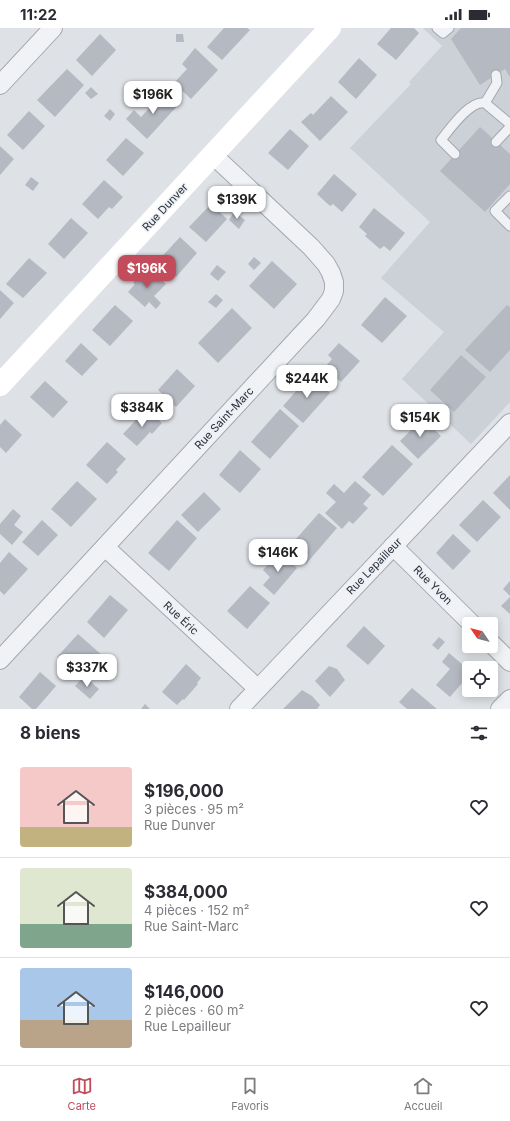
<!DOCTYPE html>
<html lang="fr">
<meta charset="utf-8">
<style>
:root{--surface:#fff;--page:#f2f2f3;--text:#2b2b33;--muted:#7c7c81;--line:#e1e1e2;--accent:#c24c5b}
body{margin:0;font-family:Inter,sans-serif;background:var(--page);color:var(--text);height:100vh;display:flex;flex-direction:column;font-size:15px;white-space:nowrap}
*{box-sizing:border-box;margin:0}
p{font-size:13px;color:var(--muted)}
.icon{flex:none;width:22px;height:22px;fill:none;stroke:currentColor;stroke-width:2;stroke-linecap:round;stroke-linejoin:round}
.map{position:relative;height:681px;overflow:hidden}
.side{display:flex;flex-direction:column;background:var(--surface);flex:1}
.side>*{flex:none}
.needle{width:26px;rotate:305deg}
.tools{position:absolute;left:462px;top:589px;display:grid;gap:8px}
.tools a{display:grid;place-items:center;width:36px;height:36px;border-radius:4px;background:var(--surface);box-shadow:0 2px 10px #0003;font-size:20px}
.price{position:absolute;translate:-50% -34px;padding:0 9px;border-radius:8px;background:#fff;color:#222;font-size:13px;line-height:26px;filter:drop-shadow(0 1px 2px #0008)}
.price::after{content:'';position:absolute;left:50%;top:24px;width:12px;height:9px;margin-left:-6px;background:inherit;clip-path:polygon(0 0,100% 0,50% 100%)}
.price.current{background:var(--accent);color:#fff}
ul{padding:0;list-style:none}
li{display:flex;align-items:center;gap:12px;height:100px;padding:0 20px}
li+li{border-top:1px solid var(--line)}
li span{display:grid;place-items:center;flex:none;width:112px;height:80px;border-radius:4px;color:#555}
li>.icon{margin-inline-start:auto}
span .icon{width:48px;height:48px;fill:#fffc;stroke-width:1}
li b{font-size:17px}
h2{display:flex;justify-content:space-between;align-items:center;height:48px;padding:0 20px;font-size:17px}
.status{display:flex;justify-content:space-between;align-items:center;height:28px;padding:0 20px;background:var(--surface);direction:ltr}
.status svg{height:11px;fill:currentColor}
.dock{display:flex;justify-content:space-around;align-items:center;height:56px;border-top:1px solid var(--line);background:var(--surface);font-size:11px;color:var(--muted)}
.dock a{display:grid;justify-items:center;gap:2px}
.dock .current{color:var(--accent)}
.map>svg:first-child{display:block}
.built{fill:#ccd0d7}
.building{fill:#b5bac2}
.lines{fill:none;stroke-linecap:round;stroke-linejoin:round}
.lane-casing{stroke:#a4a8af;stroke-width:11}
.street-casing{stroke:#a4a8af;stroke-width:20}
.lane{stroke:#f0f2f5;stroke-width:9}
.street{stroke:#f0f2f5;stroke-width:18}
.secondary{stroke:#fff;stroke-width:22}
.labels{text-anchor:middle;stroke-width:3;stroke-linejoin:round;paint-order:stroke}
.street-label{font-size:11px;fill:#282f3b;stroke:#edf0f4}
</style>
<div class="status"><b>11:22</b><svg viewBox="0 0 49 12"><path d="M0 12V9h3v3zM5 12V6h3v6zM10 12V3h3v9zM15 12V0h3v12zM26 1h20v11H26zM47 4h2v5h-2z"/></svg></div>
<div class="map">
<svg width="510" height="681" viewBox="0 0 510 681">
<rect width="100%" height="100%" fill="#dee1e6"/>
<polygon class="built" points="423,0 510,0 510,374 471,416 402,351 444,304 381,250 430,194 350,120 411,56 409,54 442,18"/>
<g class="building">
<polygon points="224,0 247,0 250,2 222,32 207,19"/>
<polygon points="391,0 414,0 419,5 396,32 377,16"/>
<polygon points="461,0 510,0 510,49 505,41 480,57 451,11"/>
<polygon points="100,6 116,22 92,48 76,32"/>
<polygon points="176,6 183,6 184,14 176,14"/>
<polygon points="195,20 218,42 191,71 174,55 187,41 182,36"/>
<polygon points="359,30 377,47 356,71 338,54"/>
<polygon points="67,41 84,57 55,89 37,72"/>
<polygon points="91,59 98,66 91,71 85,65"/>
<polygon points="165,65 178,77 147,111 126,91 134,82 141,89 153,76 149,72 155,66 160,70"/>
<polygon points="331,68 348,84 320,113 301,94 311,85 313,87"/>
<polygon points="110,81 115,86 110,93 104,88"/>
<polygon points="29,83 45,98 23,122 7,107"/>
<polygon points="480,99 510,126 510,156 485,184 440,143"/>
<polygon points="290,101 309,118 288,142 268,125"/>
<polygon points="126,110 144,125 123,148 106,132"/>
<polygon points="0,118 14,131 0,147"/>
<polygon points="334,146 357,166 342,184 333,176 330,178 317,166"/>
<polygon points="31,149 39,155 33,163 25,157"/>
<polygon points="104,152 123,169 112,181 109,179 98,191 82,176"/>
<polygon points="211,176 227,191 206,214 189,199"/>
<polygon points="374,180 405,205 390,223 384,218 380,221 365,208 367,206 359,199"/>
<polygon points="234,184 245,192 239,201 229,192"/>
<polygon points="71,190 88,205 64,231 48,216"/>
<polygon points="180,209 197,225 176,249 158,233"/>
<polygon points="254,229 261,235 254,242 248,236"/>
<polygon points="29,230 47,245 23,270 6,256"/>
<polygon points="272,233 297,256 274,281 249,258"/>
<polygon points="217,237 226,244 218,253 210,246"/>
<polygon points="150,242 166,256 154,268 161,275 156,281 149,274 145,279 128,264 135,256 133,255 140,247 143,250"/>
<polygon points="0,262 14,275 0,291"/>
<polygon points="216,266 223,272 216,280 208,274"/>
<polygon points="385,269 407,288 382,315 361,297"/>
<polygon points="115,277 133,293 110,318 92,302"/>
<polygon points="507,277 510,279 510,322 490,344 465,322"/>
<polygon points="232,280 252,300 218,335 198,315"/>
<polygon points="81,315 98,331 82,348 65,333"/>
<polygon points="339,315 360,333 341,354 325,339 332,331 328,327"/>
<polygon points="461,327 486,349 454,384 430,362"/>
<polygon points="177,341 195,358 176,379 158,362"/>
<polygon points="310,347 330,365 303,395 283,378"/>
<polygon points="45,353 68,374 53,390 30,369"/>
<polygon points="146,381 162,395 152,406 150,404 137,418 123,406"/>
<polygon points="280,381 299,398 270,431 251,414"/>
<polygon points="423,390 441,408 418,431 400,413"/>
<polygon points="5,391 22,407 6,425 0,419 0,397"/>
<polygon points="107,414 126,431 116,442 118,444 107,456 86,437"/>
<polygon points="392,417 413,436 383,468 362,449"/>
<polygon points="240,422 261,441 240,465 219,447"/>
<polygon points="510,447 510,482 493,465"/>
<polygon points="77,453 97,471 71,499 51,481"/>
<polygon points="355,453 371,467 363,476 368,480 353,496 349,493 342,501 325,485 336,474 326,465 334,456 344,465"/>
<polygon points="204,464 221,481 198,504 181,487"/>
<polygon points="483,472 501,489 477,514 459,497"/>
<polygon points="13,481 21,488 14,497 23,504 12,517 0,506 0,496"/>
<polygon points="319,485 337,500 306,536 288,520"/>
<polygon points="42,492 58,507 38,528 22,514"/>
<polygon points="177,492 197,510 169,543 148,525"/>
<polygon points="453,506 471,523 453,542 436,525"/>
<polygon points="9,524 28,541 4,567 0,563 0,535"/>
<polygon points="279,524 297,540 274,567 263,557 270,549 263,542"/>
<polygon points="510,553 510,568 503,561"/>
<polygon points="250,558 270,575 247,601 227,583"/>
<polygon points="110,567 128,582 104,610 87,594"/>
<polygon points="510,569 510,586 501,578"/>
<polygon points="364,598 385,618 368,637 346,618"/>
<polygon points="78,606 103,628 89,644 78,635 72,642 57,629"/>
<polygon points="439,609 445,614 438,622 432,617"/>
<polygon points="449,625 469,642 469,647 450,669 436,657 450,641 442,634"/>
<polygon points="186,636 201,650 197,655 198,656 184,672 183,671 177,677 162,664"/>
<polygon points="329,638 337,641 345,652 330,669 315,653"/>
<polygon points="40,644 56,658 36,681 32,681 19,669"/>
<polygon points="84,648 99,661 90,671 75,658"/>
<polygon points="412,660 437,681 407,681 399,674"/>
<polygon points="302,662 312,668 320,677 317,681 283,681"/>
<polygon points="145,676 150,681 141,681"/>
</g>
<g class="lines">
<defs>
<g id="lane">
<polyline points="437,0 443,5 449,0"/>
<polyline points="485,75 497,55 496,47"/>
<polyline points="496,114 510,99"/>
<path d="M455,126L441,112C450,101 470,72 485,75L510,96"/>
<polyline points="510,168 495,183 510,198"/>
</g>
<g id="street">
<polyline points="0,57 53,0"/>
<polyline points="393,518 472,596"/>
<polyline points="105,519 257,660"/>
<polyline points="491,615 510,634"/>
<polyline points="0,632 316,291 331,271 334,263 334,254 331,245 326,236 311,219 213,127"/>
<polyline points="239,681 510,395"/>
<polyline points="500,681 510,671"/>
</g>
</defs>
<use href="#lane" class="lane-casing"/>
<use href="#street" class="street-casing"/>
<use href="#lane" class="lane"/>
<use href="#street" class="street"/>
<polyline class="secondary" points="0,357 330,0"/>
</g>
<g class="labels">
<g class="street-label">
<text transform="translate(165 179) rotate(-47)" y="4">Rue Dunver</text>
<text transform="translate(224 390) rotate(-47)" y="4">Rue Saint-Marc</text>
<text transform="translate(374 538) rotate(-46)" y="4">Rue Lepailleur</text>
<text transform="translate(433 557) rotate(45)" y="4">Rue Yvon</text>
<text transform="translate(181 590) rotate(43)" y="4">Rue Éric</text>
</g>
</g>
</svg>
<div class="tools">
<a><svg class="needle" viewBox="-14 -14 28 28"><path d="M0-13l5 13h-10z" fill="#e53935"/><path d="M0 13l5-13h-10z" fill="#7c7c81"/></svg></a>
<a><svg class="icon" aria-label="locate" viewBox="0 0 24 24"><circle cx="12" cy="12" r="6"/><path d="M12 2v4M12 18v4M2 12h4M18 12h4"/></svg></a>
</div>
<b class="price" style="left:153px;top:87px">$196K</b>
<b class="price" style="left:237px;top:192px">$139K</b>
<b class="price current" style="left:147px;top:261px">$196K</b>
<b class="price" style="left:307px;top:371px">$244K</b>
<b class="price" style="left:142px;top:400px">$384K</b>
<b class="price" style="left:420px;top:410px">$154K</b>
<b class="price" style="left:278px;top:545px">$146K</b>
<b class="price" style="left:87px;top:660px">$337K</b>
</div>
<section class="side">
<h2>8 biens<svg class="icon" aria-label="filters" viewBox="0 0 24 24"><path d="M4 7h16M4 17h16"/><circle cx="9" cy="7" r="2"/><circle cx="15" cy="17" r="2"/></svg></h2>
<ul>
<li><span style="background:linear-gradient(#f6c9c9 75%,#c2b280 0)"><svg class="icon" aria-label="home" viewBox="0 0 24 24"><path d="M3 11l9-7 9 7M6 9v11h12V9"/></svg></span><div><b>$196,000</b><p>3 pièces · 95 m²</p><p>Rue Dunver</p></div><svg class="icon" aria-label="heart" viewBox="0 0 24 24"><path d="M12 20l-8-8c-3-5 5-10 8-4 3-6 11-1 8 4z"/></svg></li>
<li><span style="background:linear-gradient(#dfe7d0 70%,#7fa58c 0)"><svg class="icon" aria-label="home" viewBox="0 0 24 24"><path d="M3 11l9-7 9 7M6 9v11h12V9"/></svg></span><div><b>$384,000</b><p>4 pièces · 152 m²</p><p>Rue Saint-Marc</p></div><svg class="icon" aria-label="heart" viewBox="0 0 24 24"><path d="M12 20l-8-8c-3-5 5-10 8-4 3-6 11-1 8 4z"/></svg></li>
<li><span style="background:linear-gradient(#a9c7e8 65%,#b9a48a 0)"><svg class="icon" aria-label="home" viewBox="0 0 24 24"><path d="M3 11l9-7 9 7M6 9v11h12V9"/></svg></span><div><b>$146,000</b><p>2 pièces · 60 m²</p><p>Rue Lepailleur</p></div><svg class="icon" aria-label="heart" viewBox="0 0 24 24"><path d="M12 20l-8-8c-3-5 5-10 8-4 3-6 11-1 8 4z"/></svg></li>
</ul>
</section>
<nav class="dock">
<a class="current"><svg class="icon" aria-label="map" viewBox="0 0 24 24"><path d="M3 6l6-2 6 2 6-2v14l-6 2-6-2-6 2zM9 4v14M15 6v14"/></svg>Carte</a>
<a><svg class="icon" aria-label="saved" viewBox="0 0 24 24"><path d="M7 4h10v16l-5-4-5 4z"/></svg>Favoris</a>
<a><svg class="icon" aria-label="home" viewBox="0 0 24 24"><path d="M3 11l9-7 9 7M6 9v11h12V9"/></svg>Accueil</a>
</nav>
